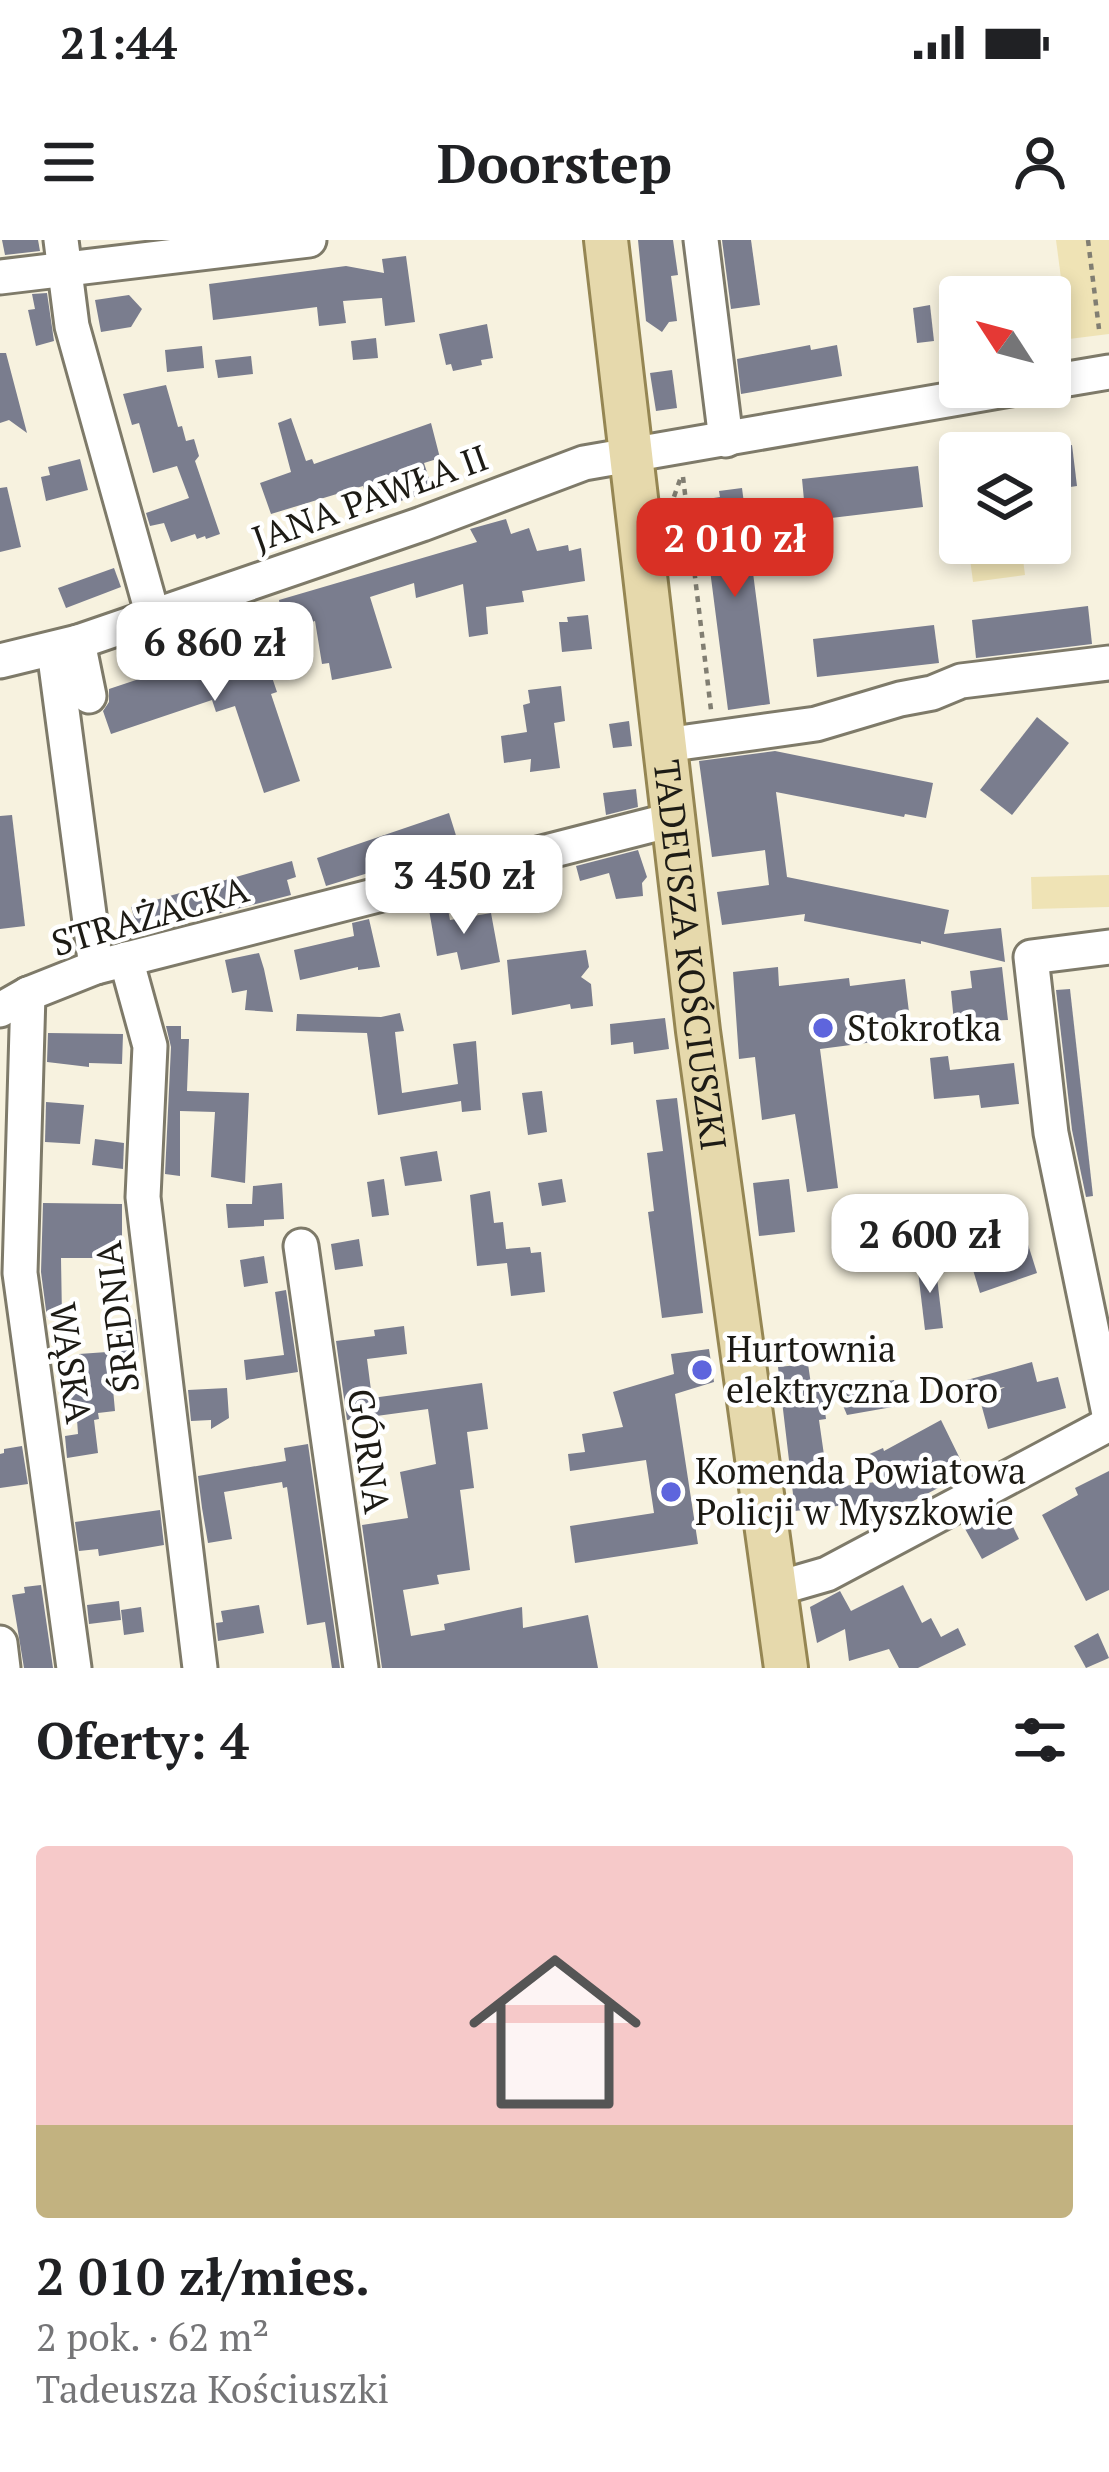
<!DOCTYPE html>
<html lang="pl">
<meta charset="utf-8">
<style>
:root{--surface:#fff;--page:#f2f2f2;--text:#202124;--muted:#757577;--accent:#d93025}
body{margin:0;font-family:"PT Serif",serif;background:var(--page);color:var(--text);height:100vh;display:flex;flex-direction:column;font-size:45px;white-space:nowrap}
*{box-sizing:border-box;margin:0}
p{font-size:39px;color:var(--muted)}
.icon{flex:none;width:66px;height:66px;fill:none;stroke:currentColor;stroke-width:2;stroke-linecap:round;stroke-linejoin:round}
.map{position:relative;height:1428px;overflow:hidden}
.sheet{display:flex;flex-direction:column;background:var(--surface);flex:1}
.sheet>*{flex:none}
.needle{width:78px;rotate:306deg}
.tools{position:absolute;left:939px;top:36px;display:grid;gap:24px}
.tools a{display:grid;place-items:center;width:132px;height:132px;border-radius:12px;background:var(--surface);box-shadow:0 6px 18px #0003;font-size:60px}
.price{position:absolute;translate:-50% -102px;padding:0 27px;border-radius:24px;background:#fff;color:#222;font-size:39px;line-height:78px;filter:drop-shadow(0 3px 6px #0008)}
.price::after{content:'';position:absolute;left:50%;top:72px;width:36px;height:27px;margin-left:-18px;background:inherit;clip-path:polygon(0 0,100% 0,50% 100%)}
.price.selected{background:var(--accent);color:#fff}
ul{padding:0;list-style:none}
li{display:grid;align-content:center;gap:24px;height:636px;padding:0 36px}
li span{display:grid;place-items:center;height:372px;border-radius:12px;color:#555}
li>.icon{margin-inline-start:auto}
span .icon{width:216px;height:216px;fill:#fffc;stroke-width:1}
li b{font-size:51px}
h2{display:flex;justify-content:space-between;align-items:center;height:144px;padding:0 36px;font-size:51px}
.status{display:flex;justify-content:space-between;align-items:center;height:84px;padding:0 60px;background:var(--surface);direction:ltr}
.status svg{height:33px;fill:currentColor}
header{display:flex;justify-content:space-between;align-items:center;height:156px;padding:0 36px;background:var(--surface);font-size:54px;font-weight:600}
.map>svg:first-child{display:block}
.green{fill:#efe3b5}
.building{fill:#7a7d8e}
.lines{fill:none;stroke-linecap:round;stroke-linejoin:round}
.minor-casing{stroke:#7e7a69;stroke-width:39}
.major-casing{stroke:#958653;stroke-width:48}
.path{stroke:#817e72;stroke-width:4.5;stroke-dasharray:6 6;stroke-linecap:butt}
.minor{stroke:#fff;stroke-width:33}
.major{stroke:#e6d9ac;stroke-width:42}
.poi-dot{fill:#5e65dd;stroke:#fff;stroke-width:4.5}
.labels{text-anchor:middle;stroke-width:9;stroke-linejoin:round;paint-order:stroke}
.street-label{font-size:36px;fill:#1d1b15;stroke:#fff}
.poi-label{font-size:36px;fill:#1d1b15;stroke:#fff;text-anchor:start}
</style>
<div class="status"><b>21:44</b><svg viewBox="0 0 49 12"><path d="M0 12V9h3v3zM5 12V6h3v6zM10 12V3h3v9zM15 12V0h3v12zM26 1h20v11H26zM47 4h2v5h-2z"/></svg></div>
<header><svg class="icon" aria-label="menu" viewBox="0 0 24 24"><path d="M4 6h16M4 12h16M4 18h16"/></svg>Doorstep<svg class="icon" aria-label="person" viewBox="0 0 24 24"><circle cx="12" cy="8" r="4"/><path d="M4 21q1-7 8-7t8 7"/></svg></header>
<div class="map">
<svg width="1109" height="1428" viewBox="0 0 1109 1428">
<rect width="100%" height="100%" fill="#f7f2df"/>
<g class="green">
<polygon points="1056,0 1109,0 1109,94 1069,99"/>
<polygon points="968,303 1021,303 1025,335 973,342"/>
<polygon points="1109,635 1109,667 1032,669 1031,637"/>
</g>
<g class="building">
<polygon points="2,0 38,0 40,11 5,15"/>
<polygon points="638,0 673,0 678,35 671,36 677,81 669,82 662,92 646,81"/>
<polygon points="722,0 751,0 760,65 731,69"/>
<polygon points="406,16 415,82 385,86 382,58 343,61 346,83 319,86 317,67 213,80 209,44 346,26 384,33 382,19"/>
<polygon points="47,53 54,101 36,106 28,70 35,69 32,54"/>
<polygon points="129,55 142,69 131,87 101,92 95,60"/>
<polygon points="930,65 934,101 917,103 913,68"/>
<polygon points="487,84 493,118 481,120 482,125 453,131 451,124 446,125 439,94"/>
<polygon points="376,98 378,118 353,120 351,101"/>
<polygon points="810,105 811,110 837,105 842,136 741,154 737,119"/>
<polygon points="202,106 204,128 167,132 165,110"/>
<polygon points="0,113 6,113 27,193 9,180 0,183"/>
<polygon points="251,116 253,134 218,138 215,120"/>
<polygon points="672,130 677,168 656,171 650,133"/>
<polygon points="166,145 178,187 182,186 186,201 194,199 199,216 195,221 220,294 206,299 205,296 197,299 195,294 171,302 164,283 150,286 146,273 189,258 177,226 153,233 139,183 132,185 123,154"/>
<polygon points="291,178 306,221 312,219 314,224 431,183 440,218 424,223 433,251 371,270 363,246 271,274 260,243 291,232 278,183"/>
<polygon points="1072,205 1077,246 1050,250 1050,208"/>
<polygon points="80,219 88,250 46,261 41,237 50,235 48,227"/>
<polygon points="918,226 923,267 806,281 802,239"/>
<polygon points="7,247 21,307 0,312 0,248"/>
<polygon points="742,248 770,464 728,470 701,260 720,257 719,251"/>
<polygon points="506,279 511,294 529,288 537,311 568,305 569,311 581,308 585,341 522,351 524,362 486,367 488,394 469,397 463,344 416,358 414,343 370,357 392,428 332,440 329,423 322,424 315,381 284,391 279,360 477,302 470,289"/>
<polygon points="114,328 121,347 66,368 58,348"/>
<polygon points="1088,366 1092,404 976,418 972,380"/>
<polygon points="588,375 592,409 562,412 559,382 568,382 567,377"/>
<polygon points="934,385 939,423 817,437 813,399"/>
<polygon points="259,399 277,452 271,454 300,541 264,553 235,466 216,472 212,460 111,494 103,471 109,462 109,449"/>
<polygon points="561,446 565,481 554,483 560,528 530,532 531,519 504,523 501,496 527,492 523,465 530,463 528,450"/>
<polygon points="1037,477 1069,503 1012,575 980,550"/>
<polygon points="629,481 632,506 613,508 609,484"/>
<polygon points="775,511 933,543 926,578 905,574 904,577 776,552 787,637 949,670 944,694 1001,688 1005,722 921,701 921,704 804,681 805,674 722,685 717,652 769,645 765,610 712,617 699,521"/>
<polygon points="636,549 638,567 606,575 603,553"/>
<polygon points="449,573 459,605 326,646 317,618"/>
<polygon points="12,575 25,686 0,689 0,576"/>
<polygon points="638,610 647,637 642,643 643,656 616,659 609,633 580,641 576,626"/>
<polygon points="292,621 296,637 287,640 291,655 139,694 131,667"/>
<polygon points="446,659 450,680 491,673 500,722 461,730 457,712 437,716 428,664"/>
<polygon points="369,679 380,727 358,730 358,727 300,740 294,710 354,696 352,683"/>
<polygon points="586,710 589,727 581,737 591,744 593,766 571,769 570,764 512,775 507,720"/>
<polygon points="259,713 264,729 273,772 245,770 247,750 232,753 225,720"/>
<polygon points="778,727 779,746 849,738 850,746 905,739 912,797 820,809 838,948 807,952 795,874 762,880 755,817 739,819 733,732"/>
<polygon points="1002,727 1008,780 954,782 951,751 972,748 970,731"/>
<polygon points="1070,749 1093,956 1086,957 1072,890 1056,750"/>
<polygon points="400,773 404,791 395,792 402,853 458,844 453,804 476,801 481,870 462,872 461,861 378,875 367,793 296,791 297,774 381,777"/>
<polygon points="665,778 669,809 634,814 633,802 611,805 610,784"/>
<polygon points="166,786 181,786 181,799 189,799 187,851 249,853 245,943 211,937 215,872 180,871 180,936 165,934 171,807"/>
<polygon points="48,793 123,794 122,824 89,823 89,827 47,822"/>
<polygon points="948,816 950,830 1014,823 1019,864 981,868 979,855 934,859 930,818"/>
<polygon points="542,851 547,892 528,895 522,853"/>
<polygon points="677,858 703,1073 662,1078 648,972 654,971 647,913 663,911 656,860"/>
<polygon points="46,862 84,865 80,904 45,902"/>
<polygon points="95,899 124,903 123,929 92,925"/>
<polygon points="437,911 442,941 405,946 400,917"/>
<polygon points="384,939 389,975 372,977 367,942"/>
<polygon points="562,939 566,962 542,966 538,943"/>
<polygon points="789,939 795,992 759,996 753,943"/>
<polygon points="282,943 284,979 264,980 264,986 228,988 226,964 252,964 253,946"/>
<polygon points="490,951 494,983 503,982 506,1009 530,1007 531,1013 541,1012 545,1052 511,1056 507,1023 477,1026 470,955"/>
<polygon points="43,963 122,964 122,1018 61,1018 62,1078 47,1078 41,1032"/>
<polygon points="1021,982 1037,1033 980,1053 964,1000"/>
<polygon points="359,999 363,1026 335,1030 331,1004"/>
<polygon points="264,1016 268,1043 244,1047 240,1020"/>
<polygon points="935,1021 943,1088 925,1090 917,1023"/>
<polygon points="286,1050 298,1132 246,1140 244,1120 284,1115 275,1052"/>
<polygon points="136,1079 139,1113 110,1116 115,1171 98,1173 99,1179 94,1180 98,1213 67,1218 65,1196 78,1194 76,1165 68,1159 66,1149 80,1128 79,1114 107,1112 104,1082"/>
<polygon points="404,1086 407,1114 367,1119 372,1158 482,1143 488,1189 467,1192 474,1248 460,1250 470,1330 437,1335 439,1344 403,1350 411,1396 445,1390 444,1384 522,1367 523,1388 588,1375 598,1428 382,1428 362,1285 408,1278 400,1232 436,1224 428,1169 347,1180 336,1101 375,1096 374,1090"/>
<polygon points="709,1109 714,1142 675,1154 698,1304 575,1323 570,1286 654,1273 646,1220 570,1231 568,1214 585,1212 582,1194 623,1187 613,1152 674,1134 671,1114"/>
<polygon points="1032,1122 1037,1142 1058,1137 1066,1168 988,1189 980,1160 1005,1147 970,1153 967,1140"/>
<polygon points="808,1124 812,1151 822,1150 826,1179 819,1180 825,1222 832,1222 835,1247 876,1242 865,1216 883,1208 884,1211 941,1180 967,1233 865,1286 854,1264 795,1271 778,1127"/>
<polygon points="894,1140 898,1166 847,1175 836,1149"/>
<polygon points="227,1148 229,1178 211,1189 211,1180 191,1181 188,1150"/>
<polygon points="308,1204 340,1428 332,1428 325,1382 307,1385 287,1247 283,1248 282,1242 224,1252 232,1299 208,1303 202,1268 198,1236 286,1221 284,1208"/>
<polygon points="22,1206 28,1244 0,1248 0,1214 4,1213 4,1209"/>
<polygon points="1109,1231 1109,1350 1086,1361 1042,1275 1078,1255 1075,1248"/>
<polygon points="1003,1266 1019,1299 982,1319 964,1287"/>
<polygon points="160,1270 164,1305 99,1316 98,1309 79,1311 75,1282"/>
<polygon points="41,1345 53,1428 24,1428 12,1355 25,1353 24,1347"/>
<polygon points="903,1345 922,1383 931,1378 941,1397 958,1388 966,1405 918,1428 899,1428 889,1409 849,1421 845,1389 817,1403 810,1367 840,1351 851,1371"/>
<polygon points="119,1361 121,1380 89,1384 87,1365"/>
<polygon points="259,1365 264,1393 218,1401 216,1383 223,1382 221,1371"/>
<polygon points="141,1367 144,1392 124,1395 121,1370"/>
<polygon points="1098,1393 1109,1418 1086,1428 1074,1406"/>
</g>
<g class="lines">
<defs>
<g id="minor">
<polyline points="61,0 72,86 153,376"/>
<polyline points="701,0 726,200"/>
<polyline points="0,37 309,0"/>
<polyline points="1050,142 1109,132"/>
<polyline points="78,402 89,456"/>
<polyline points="54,410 96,727"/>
<polyline points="0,421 78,402 422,284 584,223 1022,147"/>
<polyline points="665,505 816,484 900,459 932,453 961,441 1109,423"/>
<polyline points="1109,707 1031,717 1051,893 1109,1174"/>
<polyline points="126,719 150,806 143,957 200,1428"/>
<polyline points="28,754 20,1033 74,1428"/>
<polyline points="0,770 28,754 96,727 675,579"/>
<polyline points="301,1006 361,1428"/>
<polyline points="775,1349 827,1334 1109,1184"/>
<polyline points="0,1403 3,1428"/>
</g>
<g id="major">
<path id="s1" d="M606,0L698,791L786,1428"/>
</g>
</defs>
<use href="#minor" class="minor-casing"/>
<use href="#major" class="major-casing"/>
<g class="path">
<polyline points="1088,0 1099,89"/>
<polyline points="683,237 711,470"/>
<polyline points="670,268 682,234"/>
</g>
<use href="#minor" class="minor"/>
<use href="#major" class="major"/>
</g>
<g class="poi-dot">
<circle cx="823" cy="788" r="12"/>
<circle cx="702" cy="1130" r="12"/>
<circle cx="671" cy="1252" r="12"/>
</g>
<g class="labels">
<g class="street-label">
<text transform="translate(370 258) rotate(-20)" y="13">JANA PAWŁA II</text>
<text transform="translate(150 676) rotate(-16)" y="13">STRAŻACKA</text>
<text dy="13" stroke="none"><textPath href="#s1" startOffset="720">TADEUSZA KOŚCIUSZKI</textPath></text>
<text transform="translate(117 1077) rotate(-97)" y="13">ŚREDNIA</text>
<text transform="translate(71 1123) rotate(82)" y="13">WĄSKA</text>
<text transform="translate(369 1211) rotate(82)" y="13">GÓRNA</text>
</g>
<g class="poi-label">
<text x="847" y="801">Stokrotka</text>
<text x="726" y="1122">Hurtownia<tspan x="726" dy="41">elektryczna Doro</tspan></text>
<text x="695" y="1244">Komenda Powiatowa<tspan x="695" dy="41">Policji w Myszkowie</tspan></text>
</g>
</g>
</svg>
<div class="tools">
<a><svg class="needle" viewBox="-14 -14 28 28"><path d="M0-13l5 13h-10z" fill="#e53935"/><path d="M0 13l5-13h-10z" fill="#757577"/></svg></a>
<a><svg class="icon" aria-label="layers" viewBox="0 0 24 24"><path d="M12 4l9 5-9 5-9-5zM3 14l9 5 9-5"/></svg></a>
</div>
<b class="price selected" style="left:735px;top:360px">2 010 zł</b>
<b class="price" style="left:215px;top:464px">6 860 zł</b>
<b class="price" style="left:464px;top:697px">3 450 zł</b>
<b class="price" style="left:930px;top:1056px">2 600 zł</b>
</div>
<section class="sheet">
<h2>Oferty: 4<svg class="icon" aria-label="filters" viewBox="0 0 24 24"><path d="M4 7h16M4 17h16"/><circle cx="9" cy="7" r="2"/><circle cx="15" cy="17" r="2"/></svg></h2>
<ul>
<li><span style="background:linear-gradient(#f6c9c9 75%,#c2b280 0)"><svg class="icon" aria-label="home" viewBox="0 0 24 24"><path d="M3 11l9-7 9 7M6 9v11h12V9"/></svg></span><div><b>2 010 zł/mies.</b><p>2 pok. · 62 m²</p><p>Tadeusza Kościuszki</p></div></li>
</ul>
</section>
